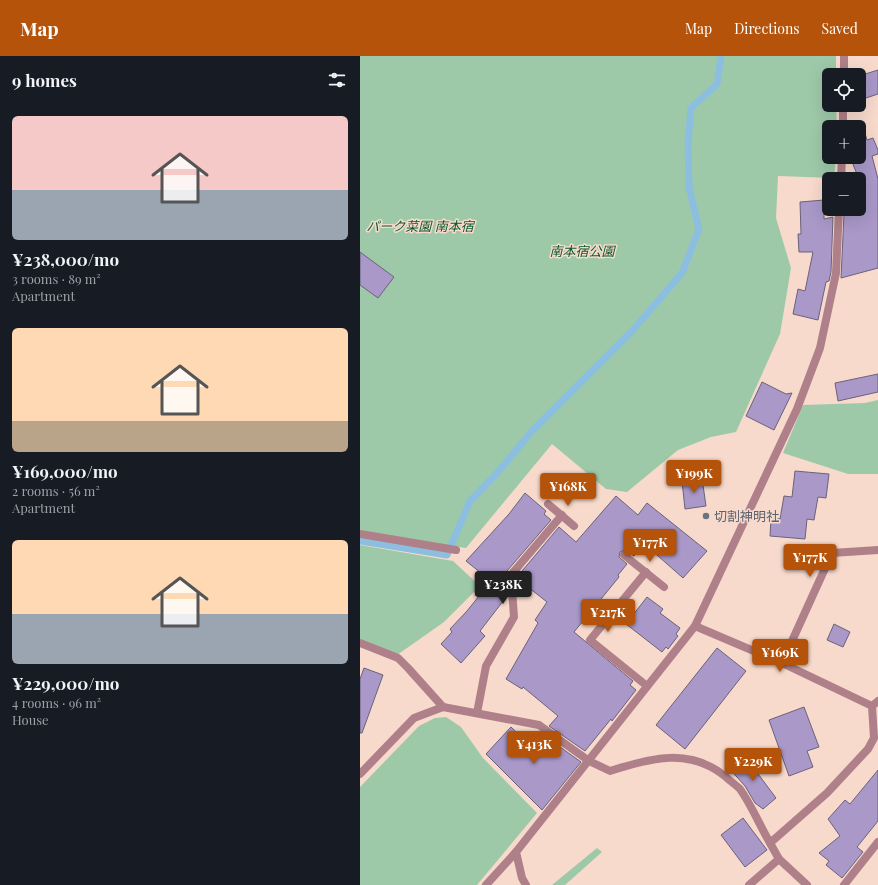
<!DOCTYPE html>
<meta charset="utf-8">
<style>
:root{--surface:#171b24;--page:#242831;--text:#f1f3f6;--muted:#9ea1a6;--accent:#b45309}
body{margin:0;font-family:"Playfair Display","Noto Sans JP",serif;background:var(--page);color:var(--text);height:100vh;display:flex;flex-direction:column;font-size:15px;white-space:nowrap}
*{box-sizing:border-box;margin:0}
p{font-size:13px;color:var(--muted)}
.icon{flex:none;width:22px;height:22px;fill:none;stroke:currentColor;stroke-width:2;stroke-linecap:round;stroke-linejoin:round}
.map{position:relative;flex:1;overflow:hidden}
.drawer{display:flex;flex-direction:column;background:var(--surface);width:360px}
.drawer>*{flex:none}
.buttons{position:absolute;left:462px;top:12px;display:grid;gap:8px}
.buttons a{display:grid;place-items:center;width:44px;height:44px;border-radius:6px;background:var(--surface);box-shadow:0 4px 16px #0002;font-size:20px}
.price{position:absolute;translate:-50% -34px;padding:0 9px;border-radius:4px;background:var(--accent);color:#fff;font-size:13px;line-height:26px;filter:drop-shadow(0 1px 2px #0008)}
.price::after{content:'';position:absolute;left:50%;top:24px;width:12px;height:9px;margin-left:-6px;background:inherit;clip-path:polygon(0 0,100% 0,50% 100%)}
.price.current{background:#222;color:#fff}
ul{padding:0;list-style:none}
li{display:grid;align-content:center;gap:8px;height:212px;padding:0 12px}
li span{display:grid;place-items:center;height:124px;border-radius:6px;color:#555}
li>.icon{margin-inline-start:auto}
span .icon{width:72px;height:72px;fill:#fffc;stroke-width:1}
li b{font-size:17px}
h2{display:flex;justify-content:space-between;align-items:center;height:48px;padding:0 12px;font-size:17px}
header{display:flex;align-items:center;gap:24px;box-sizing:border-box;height:56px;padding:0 20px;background:var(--accent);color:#fff}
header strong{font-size:19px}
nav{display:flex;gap:22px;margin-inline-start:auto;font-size:14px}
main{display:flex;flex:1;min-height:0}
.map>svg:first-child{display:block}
.green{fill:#9ec9a9}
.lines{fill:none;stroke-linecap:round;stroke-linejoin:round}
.stream{stroke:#8cbedf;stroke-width:7}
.building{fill:#a998c8;stroke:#6a6279}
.lane{stroke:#af8089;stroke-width:8}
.street{stroke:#af8089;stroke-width:8}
.worship-dot{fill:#6b7280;stroke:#f7dacc;stroke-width:1.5}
.labels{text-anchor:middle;stroke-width:3;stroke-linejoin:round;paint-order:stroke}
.park-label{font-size:13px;font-style:italic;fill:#08582d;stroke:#f7dacc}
.worship-label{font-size:13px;fill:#5b616d;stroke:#f7dacc;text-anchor:start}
</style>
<header>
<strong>Map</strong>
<nav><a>Map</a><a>Directions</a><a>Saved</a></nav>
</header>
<main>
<section class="drawer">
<h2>9 homes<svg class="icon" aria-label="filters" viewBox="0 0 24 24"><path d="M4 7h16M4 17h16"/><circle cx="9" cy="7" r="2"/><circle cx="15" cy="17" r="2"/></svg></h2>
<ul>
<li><span style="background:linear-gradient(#f6c9c9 60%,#9aa5b1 0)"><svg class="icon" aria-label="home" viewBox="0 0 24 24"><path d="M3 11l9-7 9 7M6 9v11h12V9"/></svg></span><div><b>¥238,000/mo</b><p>3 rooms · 89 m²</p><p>Apartment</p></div></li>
<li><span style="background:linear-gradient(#ffd9b3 75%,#b9a48a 0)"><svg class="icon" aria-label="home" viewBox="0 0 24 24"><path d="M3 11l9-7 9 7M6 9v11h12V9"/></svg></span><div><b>¥169,000/mo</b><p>2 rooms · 56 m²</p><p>Apartment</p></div></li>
<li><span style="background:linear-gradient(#ffd9b3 60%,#9aa5b1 0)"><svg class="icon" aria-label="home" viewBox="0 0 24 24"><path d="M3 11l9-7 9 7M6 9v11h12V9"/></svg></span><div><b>¥229,000/mo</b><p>4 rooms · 96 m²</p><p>House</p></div></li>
</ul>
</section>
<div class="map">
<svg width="518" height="829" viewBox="0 0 518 829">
<rect width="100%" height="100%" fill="#f7dacc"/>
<g class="green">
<polygon points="0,0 476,0 476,19 469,19 469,49 476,49 477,71 469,71 469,101 476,101 474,122 418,120 416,162 431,212 420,278 376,376 351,381 318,394 267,436 246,433 192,388 106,492 0,475"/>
<polygon points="518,344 518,418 488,418 423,397 443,349 505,347"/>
<polygon points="0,489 93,505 120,530 84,566 37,599 0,585"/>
<polygon points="86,661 101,671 123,702 177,757 117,829 0,829 0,731 59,670 75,662"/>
<polygon points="237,792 242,796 205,829 192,829"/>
</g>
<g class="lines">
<polyline class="stream" points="0,485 87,499 110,445 139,415 171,376 272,275 322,217 339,173 329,131 328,85 331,52 357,28 361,0"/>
</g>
<g class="building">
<polygon points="518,14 518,38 503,43 499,29 499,20"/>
<polygon points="504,74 507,84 513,82 518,94 518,98 512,100 518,123 518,212 481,222 484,158 499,155 499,123 490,101 499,101 499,75"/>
<polygon points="464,144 464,163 473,161 471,216 469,225 466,226 458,264 433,258 438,233 445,235 453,196 439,196 438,178 441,178 440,146"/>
<polygon points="0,196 34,221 18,242 0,229"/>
<polygon points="518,318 518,336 478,345 475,327"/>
<polygon points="402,326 426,338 432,337 414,374 386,360"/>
<polygon points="435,415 469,418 466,442 458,441 454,464 447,463 445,483 410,480 411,462 420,463 424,440 432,441"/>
<polygon points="342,422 346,450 325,453 322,425"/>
<polygon points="165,437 186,455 184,458 191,464 147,515 147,540 120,575 125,580 101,607 81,588 92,576 90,573 107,555 131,525 106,505 149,458"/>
<polygon points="256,440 278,459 287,447 347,495 323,522 289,492 288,494 283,490 274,500 265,494 260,496 259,501 267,508 258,519 259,521 214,576 273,625 270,629 276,634 252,665 251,663 225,695 189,670 198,660 163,631 162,633 146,623 178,567 175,564 187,546 159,524 157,527 157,521 199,471 216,486"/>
<polygon points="287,541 303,553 300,557 320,572 316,578 318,580 308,593 306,591 302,596 266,568"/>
<polygon points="474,568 490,576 483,591 467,584"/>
<polygon points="357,592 386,615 325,693 296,669"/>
<polygon points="4,612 23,619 2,677 0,677 0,623"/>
<polygon points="444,651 459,691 447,695 453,711 429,720 409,664"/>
<polygon points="151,671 171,690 182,678 221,706 182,754 126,698"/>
<polygon points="384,699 416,742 403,753 395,747 385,730 368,711"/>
<polygon points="518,714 518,765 497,791 503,796 482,822 466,809 469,805 459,797 480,780 468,763 485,744 490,748"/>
<polygon points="383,762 407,794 385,811 361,779"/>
</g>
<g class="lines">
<g class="lane">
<polyline points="0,587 38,602 48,612 83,651"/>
<path d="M229,705L250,715C290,702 330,691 366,721C370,725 376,729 380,733C392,750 400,770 410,787"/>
<polyline points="389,829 419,803"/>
<polyline points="447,829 419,803 410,787 467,737 508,693 514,682 512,650 518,645"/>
</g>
<g class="street">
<polyline points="484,0 484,19"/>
<polyline points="483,71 483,49"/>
<polyline points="481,123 482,101"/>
<polyline points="188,448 214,470"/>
<polyline points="0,478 96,494"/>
<polyline points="264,499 304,531"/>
<polyline points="286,516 230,584 287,630"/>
<polyline points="335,570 422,607 512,650"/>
<polyline points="422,607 472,497 518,494"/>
<polyline points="117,657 126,610 154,561 151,519 202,459"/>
<polyline points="0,718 54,662 83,651 179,669 229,705"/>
<polyline points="126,829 156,796"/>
<polyline points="166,829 162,822 156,796 335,570 437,353 460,292 476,217 479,153"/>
<polyline points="484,829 518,786"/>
</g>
</g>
<circle class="worship-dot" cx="346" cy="460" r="4"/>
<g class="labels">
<g class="park-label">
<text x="60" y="175">パーク菜園 南本宿</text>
<text x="222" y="200">南本宿公園</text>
</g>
<g class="worship-label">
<text x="354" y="465">切割神明社</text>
</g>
</g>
</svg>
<div class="buttons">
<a><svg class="icon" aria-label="locate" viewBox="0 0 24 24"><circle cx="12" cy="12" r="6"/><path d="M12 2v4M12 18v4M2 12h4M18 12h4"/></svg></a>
<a>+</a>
<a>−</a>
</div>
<b class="price" style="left:334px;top:438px">¥199K</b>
<b class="price" style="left:208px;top:451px">¥168K</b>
<b class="price" style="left:290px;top:507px">¥177K</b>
<b class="price" style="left:450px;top:522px">¥177K</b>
<b class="price current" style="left:143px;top:549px">¥238K</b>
<b class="price" style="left:248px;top:577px">¥217K</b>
<b class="price" style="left:420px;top:617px">¥169K</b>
<b class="price" style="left:174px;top:709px">¥413K</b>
<b class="price" style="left:393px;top:726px">¥229K</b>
</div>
</main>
